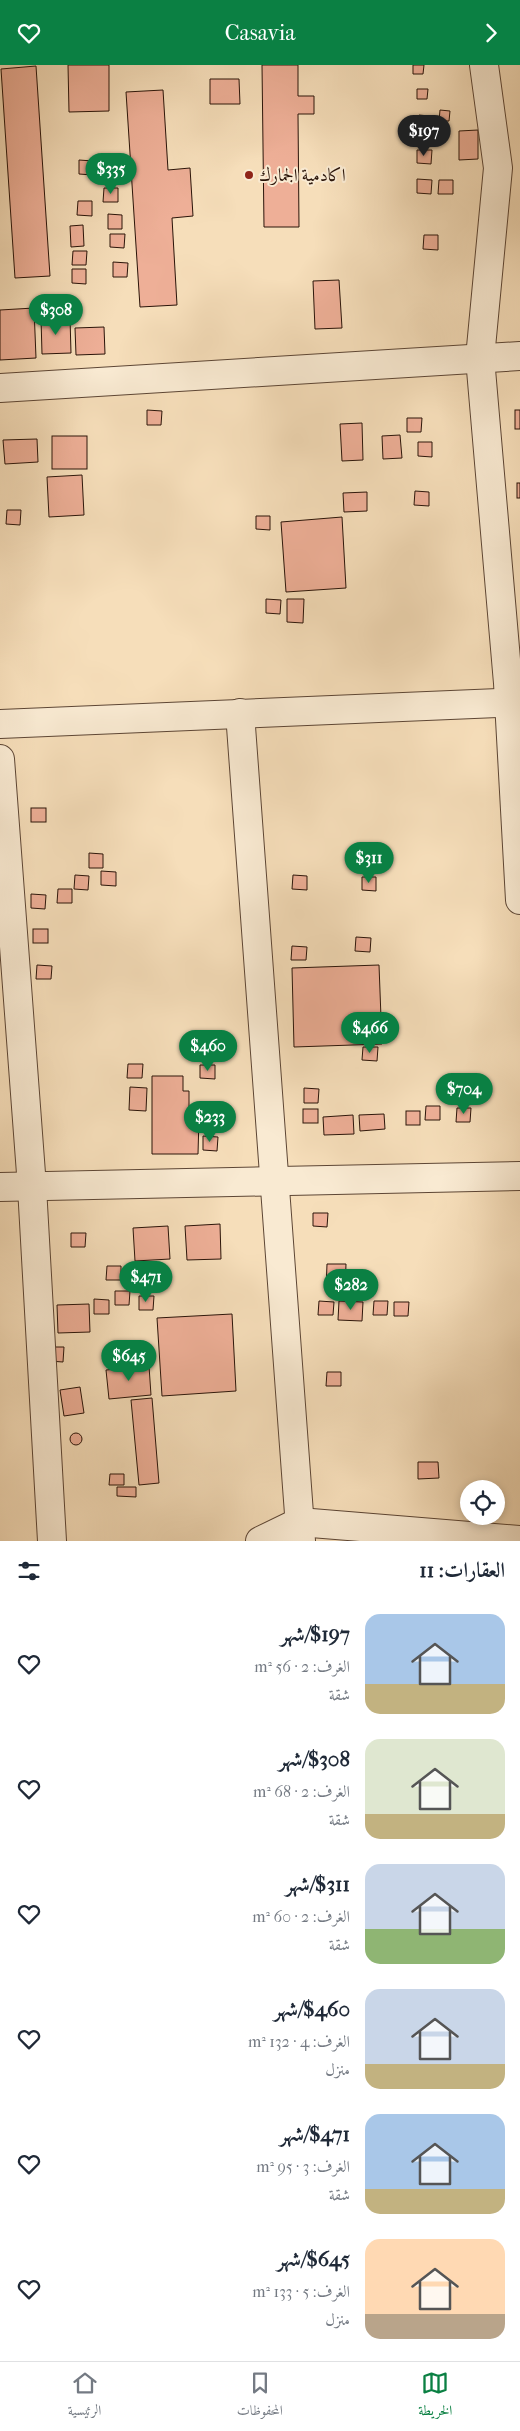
<!DOCTYPE html>
<html lang="ar">
<meta charset="utf-8">
<style>
:root{--surface:#fff;--page:#f2f2f3;--text:#1f2937;--muted:#747a83;--line:#e0e1e3;--accent:#0b8043}
body{margin:0;font-family:"IM FELL French Canon",Amiri,serif;background:var(--page);color:var(--text);direction:rtl;height:100vh;display:flex;flex-direction:column;font-size:19px;white-space:nowrap}
*{box-sizing:border-box;margin:0}
p{font-size:16px;color:var(--muted)}
.icon{flex:none;width:28px;height:28px;fill:none;stroke:currentColor;stroke-width:2;stroke-linecap:round;stroke-linejoin:round}
.map{position:relative;height:1476px;overflow:hidden;direction:ltr}
.details{display:flex;flex-direction:column;background:var(--surface);flex:1}
.details>*{flex:none}
.buttons{position:absolute;left:460px;top:1415px;display:grid;gap:10px}
.buttons a{display:grid;place-items:center;width:45px;height:45px;border-radius:50%;background:var(--surface);box-shadow:0 2px 8px #0003;font-size:25px}
.price{position:absolute;translate:-50% -42px;padding:0 11px;border-radius:18px;background:var(--accent);color:#fff;font-size:16px;line-height:32px;filter:drop-shadow(0 1px 2px #0008)}
.price::after{content:'';position:absolute;left:50%;top:30px;width:15px;height:11px;margin-left:-8px;background:inherit;clip-path:polygon(0 0,100% 0,50% 100%)}
.price.selected{background:#222;color:#fff}
ul{padding:0;list-style:none}
li{display:flex;align-items:center;gap:15px;height:125px;padding:0 15px}
li span{display:grid;place-items:center;flex:none;width:140px;height:100px;border-radius:15px;color:#555}
li>.icon{margin-inline-start:auto}
span .icon{width:60px;height:60px;fill:#fffc;stroke-width:1}
li b{font-size:21px}
h2{display:flex;justify-content:space-between;align-items:center;height:60px;padding:0 15px;font-size:21px}
header{display:flex;justify-content:space-between;align-items:center;height:65px;padding:0 15px;background:var(--accent);color:#fff;font-size:22px;font-weight:600}
.tab-bar{display:flex;justify-content:space-around;align-items:center;height:70px;border-top:1px solid var(--line);background:var(--surface);font-size:14px;color:var(--muted)}
.tab-bar a{display:grid;justify-items:center;gap:2px}
.tab-bar .selected{color:var(--accent)}
.map>svg:first-child{display:block}
.building{fill:#eeaf97;stroke:#2a1409}
.lines{fill:none;stroke-linecap:round;stroke-linejoin:round}
.minor-casing{stroke:#5d4635;stroke-width:30}
.minor{stroke:#f9ead2;stroke-width:28}
.poi-dot{fill:#8f2418;stroke:#f9ead2;stroke-width:2}
.labels{text-anchor:middle;stroke-width:4;stroke-linejoin:round;paint-order:stroke}
.poi-label{font-size:18px;fill:#2a1409;stroke:#f9ead2;text-anchor:start}
</style>
<header><svg class="icon" aria-label="forward" viewBox="0 0 24 24"><path d="M9 5l7 7-7 7"/></svg>Casavia<svg class="icon" aria-label="heart" viewBox="0 0 24 24"><path d="M12 20l-8-8c-3-5 5-10 8-4 3-6 11-1 8 4z"/></svg></header>
<div class="map">
<svg width="520" height="1476" viewBox="0 0 520 1476">
<rect width="100%" height="100%" fill="#f6deba"/>
<filter id="stains"><feTurbulence type="fractalNoise" baseFrequency=".004" numOctaves="4"/><feColorMatrix values="0 0 0 0 .2 0 0 0 0 .09 0 0 0 0 .02 0 0 0 .5 -.17"/></filter>
<radialGradient id="worn" r=".72"><stop offset=".6" stop-color="#630" stop-opacity="0"/><stop offset="1" stop-color="#630" stop-opacity=".3"/></radialGradient>
<g class="building">
<polygon points="68,0 109,0 109,46 69,47"/>
<polygon points="262,0 298,0 298,31 314,31 314,49 298,49 299,162 264,162"/>
<polygon points="413,0 424,0 423,9 413,9"/>
<polygon points="36,1 50,211 15,213 1,4"/>
<polygon points="210,14 239,14 240,39 210,39"/>
<polygon points="417,24 428,24 427,34 417,34"/>
<polygon points="163,25 168,105 190,103 193,151 172,153 177,240 140,242 126,27"/>
<polygon points="440,45 450,46 449,56 439,56"/>
<polygon points="419,50 429,51 429,60 418,60"/>
<polygon points="478,65 478,94 459,95 459,66"/>
<polygon points="417,85 432,85 431,99 417,98"/>
<polygon points="79,95 93,96 93,110 79,109"/>
<polygon points="417,114 432,115 431,129 417,128"/>
<polygon points="439,115 453,115 453,129 438,129"/>
<polygon points="104,123 118,123 118,137 103,137"/>
<polygon points="78,136 92,136 92,151 77,150"/>
<polygon points="108,149 122,150 122,164 108,164"/>
<polygon points="83,160 84,181 71,182 70,161"/>
<polygon points="110,169 125,169 124,183 110,182"/>
<polygon points="424,170 438,170 438,185 423,184"/>
<polygon points="73,186 87,186 86,200 72,200"/>
<polygon points="113,197 128,198 127,212 113,212"/>
<polygon points="72,204 86,204 86,219 72,218"/>
<polygon points="339,215 342,263 315,264 313,216"/>
<polygon points="34,243 36,293 0,295 0,245"/>
<polygon points="41,253 70,253 71,288 42,289"/>
<polygon points="104,262 105,289 76,290 75,263"/>
<polygon points="147,345 162,346 161,360 147,360"/>
<rect x="515" y="345" width="5" height="19"/>
<polygon points="407,353 422,353 421,367 407,367"/>
<polygon points="362,358 363,395 342,396 340,359"/>
<polygon points="400,370 402,393 383,394 382,371"/>
<rect x="52" y="371" width="35" height="33"/>
<polygon points="37,374 38,397 5,399 3,375"/>
<polygon points="418,377 432,377 432,392 418,391"/>
<polygon points="82,410 84,450 49,452 47,412"/>
<rect x="517" y="418" width="3" height="15"/>
<polygon points="415,426 429,427 429,441 414,440"/>
<polygon points="367,427 367,446 344,447 343,428"/>
<polygon points="7,445 21,445 20,460 6,459"/>
<polygon points="256,451 270,451 270,465 256,464"/>
<polygon points="342,452 346,523 286,527 281,457"/>
<polygon points="266,534 281,535 280,549 266,548"/>
<polygon points="287,534 304,534 303,558 287,557"/>
<rect x="31" y="743" width="15" height="14"/>
<polygon points="89,788 103,789 103,803 89,803"/>
<polygon points="101,806 116,807 116,821 101,820"/>
<polygon points="75,810 89,811 88,825 74,824"/>
<polygon points="293,810 307,811 307,825 292,824"/>
<polygon points="362,812 376,812 376,826 362,825"/>
<polygon points="58,824 72,824 72,838 57,838"/>
<polygon points="31,829 46,830 45,844 31,843"/>
<rect x="33" y="864" width="15" height="14"/>
<polygon points="356,872 371,873 370,887 355,886"/>
<polygon points="292,881 307,882 306,895 291,895"/>
<polygon points="37,900 52,901 51,914 36,914"/>
<polygon points="379,900 382,979 294,982 292,903"/>
<polygon points="363,982 378,982 377,996 362,995"/>
<polygon points="128,999 143,999 142,1013 127,1013"/>
<polygon points="200,1000 215,1000 215,1014 200,1013"/>
<polygon points="152,1011 183,1011 183,1026 189,1026 189,1052 199,1052 198,1089 152,1089"/>
<polygon points="130,1022 147,1023 146,1046 129,1045"/>
<polygon points="304,1023 319,1024 318,1038 304,1038"/>
<polygon points="426,1041 440,1041 440,1055 425,1055"/>
<polygon points="457,1043 471,1043 470,1057 456,1057"/>
<rect x="303" y="1044" width="15" height="14"/>
<rect x="406" y="1046" width="14" height="14"/>
<polygon points="384,1049 385,1064 360,1066 359,1050"/>
<polygon points="353,1050 354,1069 324,1070 323,1052"/>
<polygon points="203,1071 218,1072 217,1086 203,1085"/>
<polygon points="313,1148 328,1148 327,1162 313,1161"/>
<polygon points="220,1159 221,1194 187,1195 185,1161"/>
<polygon points="168,1161 170,1194 135,1196 133,1163"/>
<polygon points="71,1168 86,1168 85,1182 71,1182"/>
<polygon points="327,1199 346,1199 345,1227 326,1226"/>
<polygon points="107,1201 121,1201 121,1215 106,1215"/>
<polygon points="115,1226 130,1226 129,1240 115,1240"/>
<polygon points="139,1231 154,1231 153,1245 139,1245"/>
<polygon points="94,1234 109,1235 109,1249 94,1249"/>
<polygon points="319,1236 334,1237 333,1250 318,1250"/>
<polygon points="339,1236 363,1237 362,1256 338,1255"/>
<polygon points="374,1236 388,1236 387,1250 373,1250"/>
<polygon points="394,1237 409,1237 408,1251 394,1251"/>
<polygon points="89,1239 90,1267 58,1268 57,1240"/>
<polygon points="232,1249 236,1326 162,1331 157,1253"/>
<polygon points="49,1282 64,1282 63,1297 49,1296"/>
<polygon points="127,1282 141,1282 141,1296 126,1296"/>
<polygon points="149,1301 151,1330 109,1334 106,1305"/>
<polygon points="327,1307 341,1307 341,1321 326,1321"/>
<polygon points="80,1322 84,1348 64,1351 60,1325"/>
<polygon points="152,1333 159,1418 139,1420 131,1335"/>
<circle cx="76" cy="1374" r="6"/>
<polygon points="418,1397 438,1397 439,1413 418,1414"/>
<polygon points="110,1409 124,1409 124,1420 109,1420"/>
<polygon points="117,1422 136,1422 136,1432 117,1431"/>
</g>
<g class="lines">
<defs>
<g id="minor">
<polyline points="484,0 498,103 480,293 508,618 520,835"/>
<polyline points="0,323 520,291"/>
<polyline points="240,648 301,1476"/>
<polyline points="0,659 520,637"/>
<polyline points="0,694 32,1122 52,1476"/>
<polyline points="0,1122 520,1111"/>
<polyline points="260,1476 299,1457 520,1475"/>
</g>
</defs>
<use href="#minor" class="minor-casing"/>
<use href="#minor" class="minor"/>
</g>
<circle class="poi-dot" cx="249" cy="110" r="5"/>
<g class="labels">
<g class="poi-label">
<text x="259" y="116">اكادمية الجمارك</text>
</g>
</g>
<rect width="100%" height="100%" filter="url(#stains)"/>
<rect width="100%" height="100%" fill="url(#worn)"/>
</svg>
<div class="buttons">
<a><svg class="icon" aria-label="locate" viewBox="0 0 24 24"><circle cx="12" cy="12" r="6"/><path d="M12 2v4M12 18v4M2 12h4M18 12h4"/></svg></a>
</div>
<b class="price selected" style="left:424px;top:92px">$197</b>
<b class="price" style="left:111px;top:130px">$335</b>
<b class="price" style="left:56px;top:271px">$308</b>
<b class="price" style="left:369px;top:819px">$311</b>
<b class="price" style="left:370px;top:989px">$466</b>
<b class="price" style="left:208px;top:1007px">$460</b>
<b class="price" style="left:464px;top:1050px">$704</b>
<b class="price" style="left:210px;top:1078px">$233</b>
<b class="price" style="left:146px;top:1238px">$471</b>
<b class="price" style="left:351px;top:1246px">$282</b>
<b class="price" style="left:129px;top:1317px">$645</b>
</div>
<section class="details">
<h2>العقارات: 11<svg class="icon" aria-label="filters" viewBox="0 0 24 24"><path d="M4 7h16M4 17h16"/><circle cx="9" cy="7" r="2"/><circle cx="15" cy="17" r="2"/></svg></h2>
<ul>
<li><span style="background:linear-gradient(#a9c7e8 70%,#c2b280 0)"><svg class="icon" aria-label="home" viewBox="0 0 24 24"><path d="M3 11l9-7 9 7M6 9v11h12V9"/></svg></span><div><b>$197/شهر</b><p>الغرف: 2 · 56 m²</p><p>شقة</p></div><svg class="icon" aria-label="heart" viewBox="0 0 24 24"><path d="M12 20l-8-8c-3-5 5-10 8-4 3-6 11-1 8 4z"/></svg></li>
<li><span style="background:linear-gradient(#dfe7d0 75%,#c2b280 0)"><svg class="icon" aria-label="home" viewBox="0 0 24 24"><path d="M3 11l9-7 9 7M6 9v11h12V9"/></svg></span><div><b>$308/شهر</b><p>الغرف: 2 · 68 m²</p><p>شقة</p></div><svg class="icon" aria-label="heart" viewBox="0 0 24 24"><path d="M12 20l-8-8c-3-5 5-10 8-4 3-6 11-1 8 4z"/></svg></li>
<li><span style="background:linear-gradient(#c9d6e8 65%,#8fb573 0)"><svg class="icon" aria-label="home" viewBox="0 0 24 24"><path d="M3 11l9-7 9 7M6 9v11h12V9"/></svg></span><div><b>$311/شهر</b><p>الغرف: 2 · 60 m²</p><p>شقة</p></div><svg class="icon" aria-label="heart" viewBox="0 0 24 24"><path d="M12 20l-8-8c-3-5 5-10 8-4 3-6 11-1 8 4z"/></svg></li>
<li><span style="background:linear-gradient(#c9d6e8 75%,#c2b280 0)"><svg class="icon" aria-label="home" viewBox="0 0 24 24"><path d="M3 11l9-7 9 7M6 9v11h12V9"/></svg></span><div><b>$460/شهر</b><p>الغرف: 4 · 132 m²</p><p>منزل</p></div><svg class="icon" aria-label="heart" viewBox="0 0 24 24"><path d="M12 20l-8-8c-3-5 5-10 8-4 3-6 11-1 8 4z"/></svg></li>
<li><span style="background:linear-gradient(#a9c7e8 75%,#c2b280 0)"><svg class="icon" aria-label="home" viewBox="0 0 24 24"><path d="M3 11l9-7 9 7M6 9v11h12V9"/></svg></span><div><b>$471/شهر</b><p>الغرف: 3 · 95 m²</p><p>شقة</p></div><svg class="icon" aria-label="heart" viewBox="0 0 24 24"><path d="M12 20l-8-8c-3-5 5-10 8-4 3-6 11-1 8 4z"/></svg></li>
<li><span style="background:linear-gradient(#ffd9b3 75%,#b9a48a 0)"><svg class="icon" aria-label="home" viewBox="0 0 24 24"><path d="M3 11l9-7 9 7M6 9v11h12V9"/></svg></span><div><b>$645/شهر</b><p>الغرف: 5 · 133 m²</p><p>منزل</p></div><svg class="icon" aria-label="heart" viewBox="0 0 24 24"><path d="M12 20l-8-8c-3-5 5-10 8-4 3-6 11-1 8 4z"/></svg></li>
</ul>
</section>
<nav class="tab-bar">
<a class="selected"><svg class="icon" aria-label="map" viewBox="0 0 24 24"><path d="M3 6l6-2 6 2 6-2v14l-6 2-6-2-6 2zM9 4v14M15 6v14"/></svg>الخريطة</a>
<a><svg class="icon" aria-label="saved" viewBox="0 0 24 24"><path d="M7 4h10v16l-5-4-5 4z"/></svg>المحفوظات</a>
<a><svg class="icon" aria-label="home" viewBox="0 0 24 24"><path d="M3 11l9-7 9 7M6 9v11h12V9"/></svg>الرئيسية</a>
</nav>
